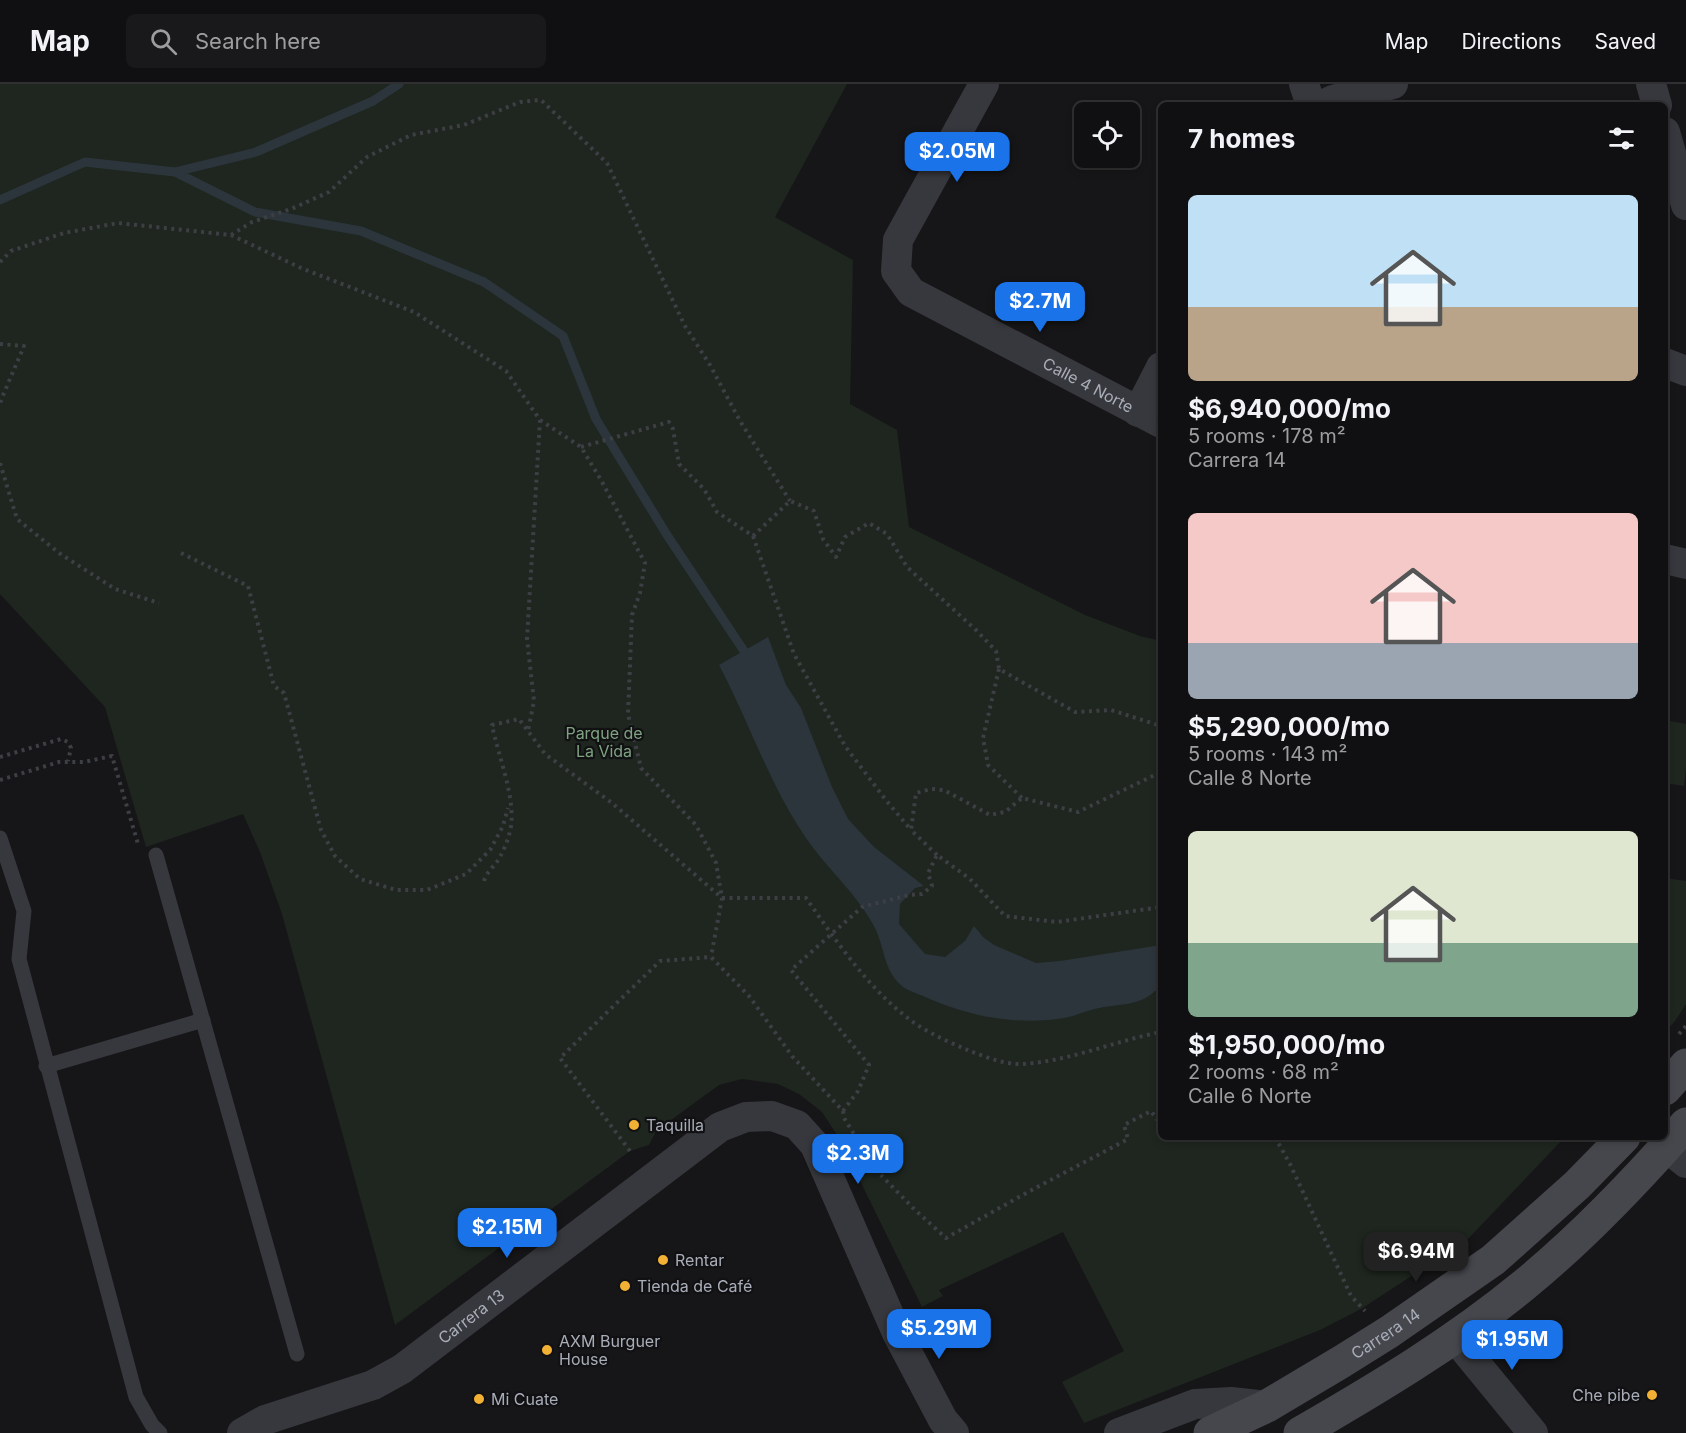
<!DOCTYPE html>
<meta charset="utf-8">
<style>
:root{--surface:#101012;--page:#19191b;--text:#f1f3f6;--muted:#9c9d9f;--line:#303032;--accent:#1a73e8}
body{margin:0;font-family:Inter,sans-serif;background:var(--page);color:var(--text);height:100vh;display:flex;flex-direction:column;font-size:22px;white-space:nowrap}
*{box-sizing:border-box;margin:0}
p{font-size:20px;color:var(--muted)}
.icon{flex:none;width:33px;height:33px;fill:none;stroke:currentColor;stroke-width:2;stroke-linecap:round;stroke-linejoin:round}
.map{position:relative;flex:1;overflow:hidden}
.sheet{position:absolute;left:1158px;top:18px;width:510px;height:1038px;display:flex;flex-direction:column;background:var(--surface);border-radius:9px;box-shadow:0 3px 9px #0003,0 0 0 2px var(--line)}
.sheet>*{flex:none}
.tools{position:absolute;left:1074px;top:18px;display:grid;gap:12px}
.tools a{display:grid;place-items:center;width:66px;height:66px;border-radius:9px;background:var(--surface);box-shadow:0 3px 9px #0003,0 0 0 2px var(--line);font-size:30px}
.price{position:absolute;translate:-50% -51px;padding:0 14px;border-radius:12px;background:var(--accent);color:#fff;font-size:20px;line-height:39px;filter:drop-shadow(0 2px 3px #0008)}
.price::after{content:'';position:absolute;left:50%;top:36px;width:18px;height:14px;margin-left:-9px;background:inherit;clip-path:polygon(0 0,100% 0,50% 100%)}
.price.active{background:#222;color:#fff}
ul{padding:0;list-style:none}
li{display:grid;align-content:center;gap:12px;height:318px;padding:0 30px}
li span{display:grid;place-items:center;height:186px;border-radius:9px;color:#555}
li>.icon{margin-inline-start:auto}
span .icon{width:108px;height:108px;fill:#fffc;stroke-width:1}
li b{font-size:26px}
h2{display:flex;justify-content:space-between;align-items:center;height:72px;padding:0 30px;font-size:26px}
header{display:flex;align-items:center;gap:36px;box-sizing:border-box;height:84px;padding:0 30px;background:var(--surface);border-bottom:2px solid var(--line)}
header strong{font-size:28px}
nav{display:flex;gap:33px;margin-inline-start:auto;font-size:21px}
.search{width:420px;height:54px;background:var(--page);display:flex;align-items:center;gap:15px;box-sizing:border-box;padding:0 21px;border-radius:9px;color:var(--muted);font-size:22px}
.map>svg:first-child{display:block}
.green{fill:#1e261f}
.water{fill:#2c353c}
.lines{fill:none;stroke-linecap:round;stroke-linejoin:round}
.stream{stroke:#2c353c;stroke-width:9}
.path{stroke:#3d3f44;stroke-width:4;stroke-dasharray:3 4.5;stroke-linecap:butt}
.service{stroke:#37383d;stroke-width:15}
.minor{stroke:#37383d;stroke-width:30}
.secondary{stroke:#45474d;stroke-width:33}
.poi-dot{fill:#f2b134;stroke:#111113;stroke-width:2}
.labels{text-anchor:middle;stroke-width:4.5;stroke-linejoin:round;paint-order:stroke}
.street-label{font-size:16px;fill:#a8adb8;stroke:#111113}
.park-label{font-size:16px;fill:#7fa381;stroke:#111113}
.poi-label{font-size:16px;fill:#a8adb8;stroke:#111113;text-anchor:start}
</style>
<header>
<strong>Map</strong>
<div class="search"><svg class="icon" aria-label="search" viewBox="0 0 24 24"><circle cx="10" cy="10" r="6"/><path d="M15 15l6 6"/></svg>Search here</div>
<nav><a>Map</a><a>Directions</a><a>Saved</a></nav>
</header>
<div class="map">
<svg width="1686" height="1349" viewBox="0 0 1686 1349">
<rect width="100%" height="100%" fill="#161618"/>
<g class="green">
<polygon points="0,0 847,0 775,133 853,176 850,320 897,346 909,443 1085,531 1140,552 1161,557 1161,1053 1565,1053 1468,1155 1361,1225 1320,1246 1084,1339 1062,1298 1124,1267 1063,1148 939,1206 943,1212 922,1223 839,1054 822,1028 799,1010 778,1000 742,995 719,1001 656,1047 649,1061 630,1067 395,1241 282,830 260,768 243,730 146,763 105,623 0,510"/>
<polygon points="1665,636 1686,640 1686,684 1684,702 1665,699"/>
<polygon points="1665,794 1686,797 1686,920 1675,937 1665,948"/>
</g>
<path class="water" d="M768,553L786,601L801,624L832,703L848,735L874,763L924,802L915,804L900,820L899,840L925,870L945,873L965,857L974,842L983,853L994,861L1036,879L1060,877L1161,861V907H1155C1140,922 1118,920 1099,924C1087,926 1076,932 1064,934C1016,942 967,932 923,912C916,909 908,907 902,902C883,886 885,863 874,842C855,807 823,781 802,748C768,696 748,636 719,581Z"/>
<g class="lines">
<g class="stream">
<polyline points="175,88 255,128 361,147 484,198 563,252 596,335 667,451 744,567"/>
<polyline points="0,116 85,78 175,88 256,68 373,17 399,0"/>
</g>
<g class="path">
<polyline points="231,151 252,138 291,125 329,108 367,73 411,51 464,41 520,18 541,16 607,79 685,242 710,281 740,337 790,417"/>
<polyline points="0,178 11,167 64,149 118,139 231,151 301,184 414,228 506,287 540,336 527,555 534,617 528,647"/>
<polyline points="0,260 24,262 1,316 0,322"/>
<polyline points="540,336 581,363 601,396 645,479 640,509 632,531 628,630 641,684 696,741 716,779 722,814 711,873"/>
<polyline points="581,363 669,338 673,345 679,380 704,405 717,428 753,452 790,417 814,427 823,455 836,473 845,453 869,439 887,450 907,483 977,547 996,567 999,585 1075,628 1111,626 1161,642"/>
<polyline points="0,379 17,435 59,469 115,505 159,519"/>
<polyline points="753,452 794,570 845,662 885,715 911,746"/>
<polyline points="181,469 248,502 274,602 284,609 321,746 335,772 360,795 396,806 427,806 466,790 490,766 503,742 508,724"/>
<polyline points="999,585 983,654 988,681 1022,714"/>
<polyline points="0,673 61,655 68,658 71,664 68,677"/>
<polyline points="0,696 59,678 84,678 112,672 138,760"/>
<polyline points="937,771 911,746 916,709 931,705 944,706 990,731 1005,728 1022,714 1078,728 1161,688"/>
<path d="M484,797C487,787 495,782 500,773C503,767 507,759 509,751C519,721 498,672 492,641L519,635L545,670L612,719L722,814H806C837,858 869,906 913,938C930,950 951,959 970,967C986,973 1005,981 1023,980C1070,977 1115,957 1161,948"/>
<polyline points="1679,950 1686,942"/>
<polyline points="843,1027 858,1007 869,981 791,886 862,823 909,811 922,810 932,802 928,789 937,771 970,795 1005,832 1057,838 1161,823"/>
<polyline points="1275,1053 1290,1080 1351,1212 1365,1227"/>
<polyline points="630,1067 560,974 660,877 711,873 749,912 792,972 843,1027 844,1034 877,1087 915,1126 946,1154 1028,1108 1128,1055 1124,1041 1151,1027 1161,1041"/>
</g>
<g class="service">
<polyline points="0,754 24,827 19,875 136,1313 152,1341 160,1349"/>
<polyline points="156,771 297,1270"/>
<polyline points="46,982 203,936"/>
</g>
<g class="minor">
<path id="s1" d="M984,0L898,156L896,187L911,208L1161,339"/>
<polyline points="1304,0 1311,21"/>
<polyline points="1651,0 1657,21"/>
<polyline points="1323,21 1333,16 1393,0"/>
<polyline points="1665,48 1686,121"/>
<polyline points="1665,279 1686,287"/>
<polyline points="1138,328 1161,283"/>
<polyline points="1665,475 1686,480"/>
<polyline points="1666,1063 1686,1079"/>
<polyline points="1455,1254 1533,1349"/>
<path id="s2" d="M242,1349L265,1336L373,1301L402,1285L720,1043L746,1033L772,1032L797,1041L815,1061L897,1249L943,1336L954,1349"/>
<polyline points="1119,1349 1195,1320 1231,1318 1267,1322"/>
</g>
<g class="secondary">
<polyline points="1665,1005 1686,981"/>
<path id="s3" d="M1210,1349L1267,1322L1341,1278L1389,1248L1493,1176L1577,1101L1624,1053"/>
<path d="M1300,1349C1378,1304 1455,1258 1524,1201C1583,1153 1636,1097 1686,1040"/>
</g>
</g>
<g class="poi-dot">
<circle cx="634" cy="1041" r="6"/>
<circle cx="663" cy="1176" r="6"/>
<circle cx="625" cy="1202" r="6"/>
<circle cx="547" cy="1266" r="6"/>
<circle cx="1652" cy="1311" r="6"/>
<circle cx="479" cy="1315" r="6"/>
</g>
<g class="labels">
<g class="street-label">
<text dy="6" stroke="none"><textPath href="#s1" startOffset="435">Calle 4 Norte</textPath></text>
<text dy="6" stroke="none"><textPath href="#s2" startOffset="260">Carrera 13</textPath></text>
<text dy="6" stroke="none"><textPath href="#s3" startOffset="202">Carrera 14</textPath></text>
</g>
<g class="park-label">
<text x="604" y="655">Parque de<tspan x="604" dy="18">La Vida</tspan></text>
</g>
<g class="poi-label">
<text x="646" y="1047">Taquilla</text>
<text x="675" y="1182">Rentar</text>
<text x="637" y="1208">Tienda de Café</text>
<text x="559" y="1263">AXM Burguer<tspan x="559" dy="18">House</tspan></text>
<text x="1640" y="1317" text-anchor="end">Che pibe</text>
<text x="491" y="1321">Mi Cuate</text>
</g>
</g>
</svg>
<div class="tools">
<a><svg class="icon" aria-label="locate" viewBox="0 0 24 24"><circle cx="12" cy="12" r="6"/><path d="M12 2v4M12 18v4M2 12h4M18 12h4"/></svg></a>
</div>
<b class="price" style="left:957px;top:99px">$2.05M</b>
<b class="price" style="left:1040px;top:249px">$2.7M</b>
<b class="price" style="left:858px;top:1101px">$2.3M</b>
<b class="price" style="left:507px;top:1175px">$2.15M</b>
<b class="price active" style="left:1416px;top:1199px">$6.94M</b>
<b class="price" style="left:939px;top:1276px">$5.29M</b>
<b class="price" style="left:1512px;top:1287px">$1.95M</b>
<section class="sheet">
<h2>7 homes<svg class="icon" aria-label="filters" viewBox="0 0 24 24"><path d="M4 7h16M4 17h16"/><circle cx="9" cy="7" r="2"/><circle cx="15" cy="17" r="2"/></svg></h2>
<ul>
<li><span style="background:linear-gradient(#bfe0f5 60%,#b9a48a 0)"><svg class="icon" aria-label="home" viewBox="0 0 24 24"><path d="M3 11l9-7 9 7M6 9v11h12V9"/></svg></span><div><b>$6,940,000/mo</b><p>5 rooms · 178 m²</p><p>Carrera 14</p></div></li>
<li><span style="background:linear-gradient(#f6c9c9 70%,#9aa5b1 0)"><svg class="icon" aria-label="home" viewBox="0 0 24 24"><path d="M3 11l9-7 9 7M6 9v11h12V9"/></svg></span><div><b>$5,290,000/mo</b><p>5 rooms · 143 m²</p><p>Calle 8 Norte</p></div></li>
<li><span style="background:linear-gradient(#dfe7d0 60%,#7fa58c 0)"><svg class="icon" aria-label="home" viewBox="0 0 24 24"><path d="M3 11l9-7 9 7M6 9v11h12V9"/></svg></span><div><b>$1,950,000/mo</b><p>2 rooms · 68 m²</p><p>Calle 6 Norte</p></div></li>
</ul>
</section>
</div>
